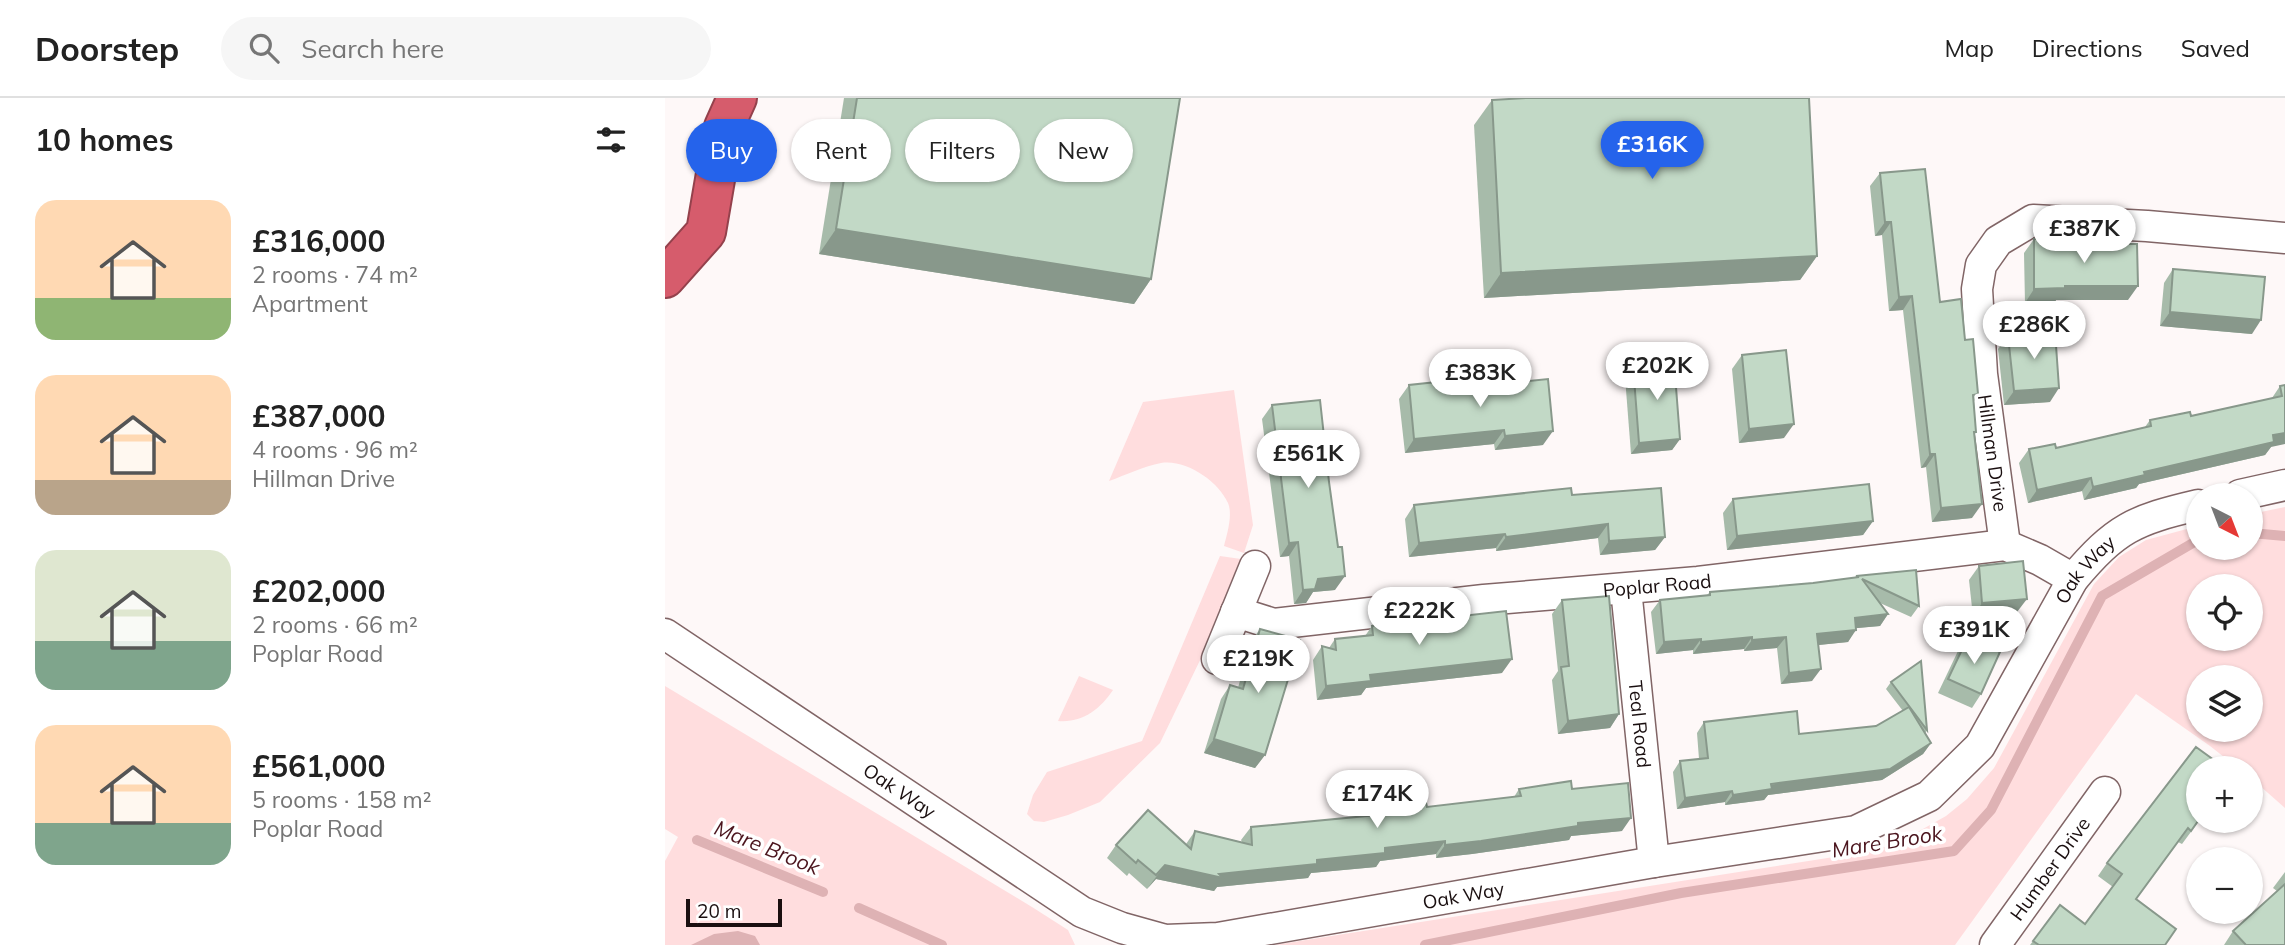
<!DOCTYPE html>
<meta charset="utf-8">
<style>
:root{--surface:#fff;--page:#f6f6f6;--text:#222;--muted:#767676;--line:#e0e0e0;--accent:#2563eb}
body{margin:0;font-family:Mulish,sans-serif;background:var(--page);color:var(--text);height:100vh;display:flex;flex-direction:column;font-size:26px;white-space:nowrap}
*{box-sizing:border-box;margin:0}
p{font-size:23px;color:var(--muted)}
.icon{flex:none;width:38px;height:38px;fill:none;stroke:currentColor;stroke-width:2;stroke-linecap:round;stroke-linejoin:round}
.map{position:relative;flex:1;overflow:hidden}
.panel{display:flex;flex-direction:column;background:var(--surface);width:665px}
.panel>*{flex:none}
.top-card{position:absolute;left:21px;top:21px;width:665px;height:63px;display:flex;gap:14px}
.needle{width:46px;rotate:138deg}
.fabs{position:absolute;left:1521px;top:385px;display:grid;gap:14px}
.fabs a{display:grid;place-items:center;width:77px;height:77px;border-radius:50%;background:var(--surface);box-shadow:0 2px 5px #0004;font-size:35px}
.scale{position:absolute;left:21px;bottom:18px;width:96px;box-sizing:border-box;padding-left:7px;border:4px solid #1a0f10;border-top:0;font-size:19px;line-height:24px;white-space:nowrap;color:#1a0f10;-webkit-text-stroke:5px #fff;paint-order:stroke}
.price{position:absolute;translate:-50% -60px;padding:0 16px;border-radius:24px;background:#fff;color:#222;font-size:23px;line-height:46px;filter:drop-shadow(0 2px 4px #0008)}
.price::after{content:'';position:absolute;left:50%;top:42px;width:21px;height:16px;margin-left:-10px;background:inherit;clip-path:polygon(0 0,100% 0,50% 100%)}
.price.current{background:var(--accent);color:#fff}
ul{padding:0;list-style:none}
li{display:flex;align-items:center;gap:21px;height:175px;padding:0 35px}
li span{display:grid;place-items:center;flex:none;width:196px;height:140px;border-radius:21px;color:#555}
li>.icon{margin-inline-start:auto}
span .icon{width:84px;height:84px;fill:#fffc;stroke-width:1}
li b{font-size:30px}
h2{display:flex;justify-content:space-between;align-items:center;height:84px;padding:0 35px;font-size:30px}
.tag{padding:0 24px;border-radius:32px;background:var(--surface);box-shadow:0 2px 5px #0004;font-size:24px;line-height:63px}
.tag.current{background:var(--accent);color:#fff}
header{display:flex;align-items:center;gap:42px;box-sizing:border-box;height:98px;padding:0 35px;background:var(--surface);border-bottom:2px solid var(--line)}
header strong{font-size:33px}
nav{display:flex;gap:38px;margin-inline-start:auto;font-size:24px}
.search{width:490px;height:63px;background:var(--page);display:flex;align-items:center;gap:18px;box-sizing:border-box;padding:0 24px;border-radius:38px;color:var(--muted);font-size:26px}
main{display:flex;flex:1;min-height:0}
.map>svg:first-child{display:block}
.green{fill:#ffddde;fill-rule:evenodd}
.water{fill:#deb2b4}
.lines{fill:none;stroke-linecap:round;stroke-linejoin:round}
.stream{stroke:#deb2b4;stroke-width:10}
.street-casing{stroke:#816566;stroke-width:33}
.highway-casing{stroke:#94414c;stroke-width:42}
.street{stroke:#fff;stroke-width:30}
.highway{stroke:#d65c6c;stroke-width:38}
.wall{fill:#a7bbaa}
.shaded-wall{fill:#88988b}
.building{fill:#c2d9c6;stroke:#88988b;stroke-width:2}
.labels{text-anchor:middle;stroke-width:7;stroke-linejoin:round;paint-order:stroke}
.street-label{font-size:19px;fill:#1a0f10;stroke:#fff}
.water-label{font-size:21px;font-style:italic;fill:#4b151e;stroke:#fff}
</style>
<header>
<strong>Doorstep</strong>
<div class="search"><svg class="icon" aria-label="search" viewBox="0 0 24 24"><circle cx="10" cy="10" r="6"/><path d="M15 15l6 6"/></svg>Search here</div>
<nav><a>Map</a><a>Directions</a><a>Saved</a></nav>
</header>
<main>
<section class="panel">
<h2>10 homes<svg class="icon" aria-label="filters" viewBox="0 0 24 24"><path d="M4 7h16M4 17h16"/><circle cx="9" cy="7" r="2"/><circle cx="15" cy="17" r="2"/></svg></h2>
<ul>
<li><span style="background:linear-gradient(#ffd9b3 70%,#8fb573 0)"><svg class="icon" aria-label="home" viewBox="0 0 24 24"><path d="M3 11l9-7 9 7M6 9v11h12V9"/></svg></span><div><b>£316,000</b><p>2 rooms · 74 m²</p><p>Apartment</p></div></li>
<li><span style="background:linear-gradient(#ffd9b3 75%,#b9a48a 0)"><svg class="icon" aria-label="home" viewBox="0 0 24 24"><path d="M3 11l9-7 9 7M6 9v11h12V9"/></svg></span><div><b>£387,000</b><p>4 rooms · 96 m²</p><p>Hillman Drive</p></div></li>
<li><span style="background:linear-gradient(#dfe7d0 65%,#7fa58c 0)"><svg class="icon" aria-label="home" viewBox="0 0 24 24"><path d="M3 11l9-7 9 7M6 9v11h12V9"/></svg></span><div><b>£202,000</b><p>2 rooms · 66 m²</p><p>Poplar Road</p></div></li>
<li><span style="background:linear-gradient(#ffd9b3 70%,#7fa58c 0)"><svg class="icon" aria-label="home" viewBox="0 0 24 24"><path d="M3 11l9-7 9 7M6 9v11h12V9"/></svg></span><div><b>£561,000</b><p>5 rooms · 158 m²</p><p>Poplar Road</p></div></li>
</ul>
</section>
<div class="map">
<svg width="1620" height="847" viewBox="0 0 1620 847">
<rect width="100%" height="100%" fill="#fef8f8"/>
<g class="green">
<path d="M569,292L588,427L579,455L559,448C562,436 568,417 563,405C553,383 521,361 496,365C479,368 461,377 444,383L478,304Z"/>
<path d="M1620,409V710L1586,680V670H1573L1545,648L1471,596L1290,847H609L1207,753L1233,745L1281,718L1302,701L1329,670L1429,486L1454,459L1481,442L1533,428V450H1586V416ZM1586,488V541H1533V488ZM1533,579H1586V632H1533Z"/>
<polygon points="555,458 576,461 538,556 495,645 435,704 403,717 379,724 369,723 362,716 368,697 382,674 477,643"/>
<path d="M414,578L448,592C435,611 418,625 393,623Z"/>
<polygon points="0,588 367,809 403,832 410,847 0,847 0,763 13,739 0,731"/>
</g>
<polygon class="water" points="73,833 90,838 95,847 26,847 49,836"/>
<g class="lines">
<g class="stream">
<polyline points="1586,435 1620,438"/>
<polyline points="32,742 158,794"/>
<polyline points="194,810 277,847"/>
<polyline points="760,847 1016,795 1289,753 1326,712 1437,498 1533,442"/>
</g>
<defs>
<g id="street">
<polyline points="1575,397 1620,387"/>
<polyline points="1340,447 1317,276 1312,191 1316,167 1333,143 1368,122 1482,128 1620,140"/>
<path id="s1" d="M961,491L989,764"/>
<path id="s2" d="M571,514L609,526L819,502L1033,484L1340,447L1375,462L1408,481"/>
<path id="s3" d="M0,536L417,814L457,830L500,842L553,840L989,764L1191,733L1264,698L1315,648L1408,481C1451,430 1469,422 1533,407"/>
<polyline points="552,561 590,468"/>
<path id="s4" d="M1330,847L1440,694"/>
</g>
<polyline id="highway" points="0,180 41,134 59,29 72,0"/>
</defs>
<use href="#street" class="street-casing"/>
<use href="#highway" class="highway-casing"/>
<use href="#street" class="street"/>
<use href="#highway" class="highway"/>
</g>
<g class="wall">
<polygon points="179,0 515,0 486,181 469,206 154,156"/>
<polygon points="827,2 1152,158 1135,182 819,200 809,27"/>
<polygon points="1215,75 1275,204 1300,242 1313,296 1309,303 1311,334 1310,336 1307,420 1267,424 1261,369 1256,370 1238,212 1224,213 1217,137 1210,138 1205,88"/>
<polygon points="1369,141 1399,146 1463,202 1391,202 1390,204 1360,205 1359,155"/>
<polygon points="1508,171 1587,236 1495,228 1499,185"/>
<polygon points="1343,238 1385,304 1339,307 1333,251"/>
<polygon points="1077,257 1119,340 1074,345 1067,271"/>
<polygon points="968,267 1015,341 1007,352 966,356 960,279"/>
<polygon points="744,287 791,291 878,347 830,352 829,346 740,355 734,301"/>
<polygon points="1620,287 1606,349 1600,357 1474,386 1471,390 1419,402 1417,393 1363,405 1354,365 1364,351 1391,350 1480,329 1485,322 1526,318 1607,300 1615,288"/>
<polygon points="607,307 670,492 648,494 641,505 629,506 624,458 615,459 597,321"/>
<polygon points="907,397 1000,439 990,452 935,457 933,440 831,453 831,450 744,459 740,421 749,407"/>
<polygon points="1068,401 1208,423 1198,437 1062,452 1058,415"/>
<polygon points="1314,468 1352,514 1308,519 1304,482"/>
<polygon points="1191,478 1254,508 1246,519 1215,505 1223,516 1215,528 1191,530 1183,544 1153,547 1147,583 1116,586 1112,550 1079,553 1079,551 1028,556 1028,552 991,556 986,514 995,502 1042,497 1045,494 1148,485 1190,480"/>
<polygon points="897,502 954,616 945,630 893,636 887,582 893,573 887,516"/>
<polygon points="707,528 837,575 701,590 696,597 652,602 648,562 657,548 664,550 670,541 700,538"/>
<polygon points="595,531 600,657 590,670 539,655 556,601 565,587 573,590 585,545"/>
<polygon points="1303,539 1316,596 1307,610 1273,595 1293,553"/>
<polygon points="1226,584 1262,632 1260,636 1266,645 1258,656 1217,682 1103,697 1099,702 1060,707 1060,704 1012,711 1008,674 1015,663 1034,661 1032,635 1039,624 1134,636 1211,628 1238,613 1221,591"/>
<polygon points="854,691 907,691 957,733 906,738 904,742 807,756 771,760 771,756 715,763 711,769 646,775 643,780 552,789 549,793 491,781 482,791 464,775 462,778 442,760 451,747 521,746 530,733 577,744 576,742 586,729 712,717 720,705 762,709 849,699"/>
<polygon points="1534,723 1517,746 1513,744 1471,801 1500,847 1365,847 1395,807 1420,826 1448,789 1433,778 1442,765"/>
<polygon points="1620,774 1620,847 1559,847 1568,833 1612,793 1608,790"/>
</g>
<g class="shaded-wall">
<polygon points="1220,124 1226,124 1217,137 1210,138"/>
<polygon points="171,131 486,181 469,206 154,156"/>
<polygon points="1152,158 1135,182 819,200 836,175"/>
<polygon points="1400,188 1473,188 1463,202 1391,202 1390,204 1360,205 1369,191"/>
<polygon points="1247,198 1238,212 1224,213 1234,199"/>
<polygon points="1505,214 1596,222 1587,236 1495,228"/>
<polygon points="1394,290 1385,304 1339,307 1349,293"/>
<polygon points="1129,326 1119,340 1074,345 1084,331"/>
<polygon points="839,332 829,346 740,355 749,341"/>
<polygon points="888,333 878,347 830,352 840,338"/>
<polygon points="1620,335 1620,346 1606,349 1600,357 1474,386 1471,390 1419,402 1428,389 1608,337"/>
<polygon points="1015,341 1007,352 966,356 974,345"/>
<polygon points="1265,356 1270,356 1261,369 1256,370"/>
<polygon points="1426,380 1417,393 1363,405 1372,392"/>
<polygon points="1317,406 1307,420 1267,424 1276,410"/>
<polygon points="1208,423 1198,437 1062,452 1072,438"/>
<polygon points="943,426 933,440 831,453 841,439"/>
<polygon points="840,436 831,450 744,459 754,445"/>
<polygon points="1000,439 990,452 935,457 944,443"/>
<polygon points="633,444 624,458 615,459 624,445"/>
<polygon points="680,478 670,492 648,494 641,505 629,506 638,492 653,481"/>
<polygon points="1362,501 1352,514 1308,519 1317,505"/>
<polygon points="1223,516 1215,528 1182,531 1190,520"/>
<polygon points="1191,532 1183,544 1144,548 1152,536"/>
<polygon points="1087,539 1079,551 1028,556 1036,544"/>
<polygon points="1121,539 1112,550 1079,553 1087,542"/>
<polygon points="1036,541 1028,552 991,556 999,544"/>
<polygon points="847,561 837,575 701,590 696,597 652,602 661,588 705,577"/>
<polygon points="1156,571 1147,583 1116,586 1124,575"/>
<polygon points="954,616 945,630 893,636 903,623"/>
<polygon points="549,641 600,657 590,670 539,655"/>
<polygon points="1266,645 1258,656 1217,682 1103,697 1099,702 1060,707 1068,697"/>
<polygon points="1067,693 1060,704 1012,711 1020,700"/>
<polygon points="966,720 957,733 906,738 904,742 807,756 771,760 780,747 913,725"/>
<polygon points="780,743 771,756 715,763 711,769 646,775 643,780 552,789 549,793 491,781 482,791 500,767 554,776 652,762 720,750"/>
</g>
<g class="building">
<polygon points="192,0 515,0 486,181 171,131"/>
<polygon points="861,0 1144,0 1152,158 836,175 827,2"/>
<polygon points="1260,71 1275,204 1296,201 1300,242 1308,241 1313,296 1308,297 1311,334 1309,334 1317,406 1276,410 1270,356 1265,356 1247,198 1234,199 1226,124 1220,124 1215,75"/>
<polygon points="1399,140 1399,146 1472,146 1473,188 1400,188 1400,190 1369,191 1369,141"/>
<polygon points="1508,171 1600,179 1596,222 1505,214"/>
<polygon points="1390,233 1394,290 1349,293 1343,238"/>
<polygon points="1121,252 1129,326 1084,331 1077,257"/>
<polygon points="1009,263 1015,341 974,345 968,267"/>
<polygon points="883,281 888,333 840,338 839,332 749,341 744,287 790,282 791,291"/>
<polygon points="1620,287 1620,335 1608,337 1609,344 1479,374 1480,377 1428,389 1426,380 1372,392 1364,351 1390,346 1391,350 1486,328 1485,322 1525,314 1526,318 1617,298 1615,288"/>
<polygon points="655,302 664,384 673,449 677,449 680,478 653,481 650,491 638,492 633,444 624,445 607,307"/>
<polygon points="1204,386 1208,423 1072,438 1068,401"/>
<polygon points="906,390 907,397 996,390 1000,439 944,443 943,426 841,439 840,436 754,445 749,407"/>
<polygon points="1358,463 1362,501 1317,505 1314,468"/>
<polygon points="1251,472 1254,508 1197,481 1223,516 1190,520 1191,532 1152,536 1156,571 1124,575 1121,539 1087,542 1087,539 1036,544 1036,541 999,544 995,502 1045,497 1045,494 1148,485 1194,479 1191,478"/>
<polygon points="944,498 954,616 903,623 896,569 904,568 897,502"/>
<polygon points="841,513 847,561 705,577 706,583 661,588 657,548 671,552 670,541 708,537 707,528"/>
<polygon points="595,531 635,542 600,657 549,641 565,587 578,591"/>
<polygon points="1303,539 1335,554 1316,596 1283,581"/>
<polygon points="1256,563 1262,632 1226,584"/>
<polygon points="1244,609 1266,645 1225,671 1106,686 1107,691 1068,697 1067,693 1020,700 1015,663 1043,660 1039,624 1132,613 1134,636 1211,628"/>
<polygon points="1531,649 1560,670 1533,670 1533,723 1526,733 1523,730 1471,801 1511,831 1500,847 1374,847 1368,843 1395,807 1420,826 1457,776 1442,765"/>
<polygon points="906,683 907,691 963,685 966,720 913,725 913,728 816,743 780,747 780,743 720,750 720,755 652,762 652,766 554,776 558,780 500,767 491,777 473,762 471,765 451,747 483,712 526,751 530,733 587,747 586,729 722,716 720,705 760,700 762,709 856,698 854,691"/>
<polygon points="1620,786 1620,847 1581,847 1568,833"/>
</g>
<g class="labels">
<g class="street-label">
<text transform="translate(1328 355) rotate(82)" y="7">Hillman Drive</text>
<text dy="7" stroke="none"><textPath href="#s3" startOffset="1647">Oak Way</textPath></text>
<text dy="7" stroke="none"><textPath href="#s2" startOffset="425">Poplar Road</textPath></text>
<text dy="7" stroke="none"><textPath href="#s1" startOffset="136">Teal Road</textPath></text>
<text dy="7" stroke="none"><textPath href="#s3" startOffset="282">Oak Way</textPath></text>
<text dy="7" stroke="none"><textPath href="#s4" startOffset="94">Humber Drive</textPath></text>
<text dy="7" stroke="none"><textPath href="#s3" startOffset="891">Oak Way</textPath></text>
</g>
<g class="water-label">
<text transform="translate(1222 744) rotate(-9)" y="7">Mare Brook</text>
<text transform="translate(102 750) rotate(22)" y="7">Mare Brook</text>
</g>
</g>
</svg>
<div class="fabs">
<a><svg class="needle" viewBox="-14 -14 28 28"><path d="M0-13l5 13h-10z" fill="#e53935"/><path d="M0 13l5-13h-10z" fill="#767676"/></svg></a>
<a><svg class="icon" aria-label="locate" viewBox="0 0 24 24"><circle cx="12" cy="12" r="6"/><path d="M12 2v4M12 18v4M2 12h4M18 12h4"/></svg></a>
<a><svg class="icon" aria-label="layers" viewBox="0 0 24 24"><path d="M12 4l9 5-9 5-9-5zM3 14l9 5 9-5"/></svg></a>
<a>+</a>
<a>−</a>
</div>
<div class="scale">20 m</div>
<b class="price current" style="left:987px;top:83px">£316K</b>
<b class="price" style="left:1419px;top:167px">£387K</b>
<b class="price" style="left:1369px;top:263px">£286K</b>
<b class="price" style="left:992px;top:304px">£202K</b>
<b class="price" style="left:815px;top:311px">£383K</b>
<b class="price" style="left:643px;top:392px">£561K</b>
<b class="price" style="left:754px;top:549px">£222K</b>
<b class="price" style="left:1309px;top:568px">£391K</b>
<b class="price" style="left:593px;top:597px">£219K</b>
<b class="price" style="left:712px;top:732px">£174K</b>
<div class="top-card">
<a class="tag current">Buy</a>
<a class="tag">Rent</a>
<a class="tag">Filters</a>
<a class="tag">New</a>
</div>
</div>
</main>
